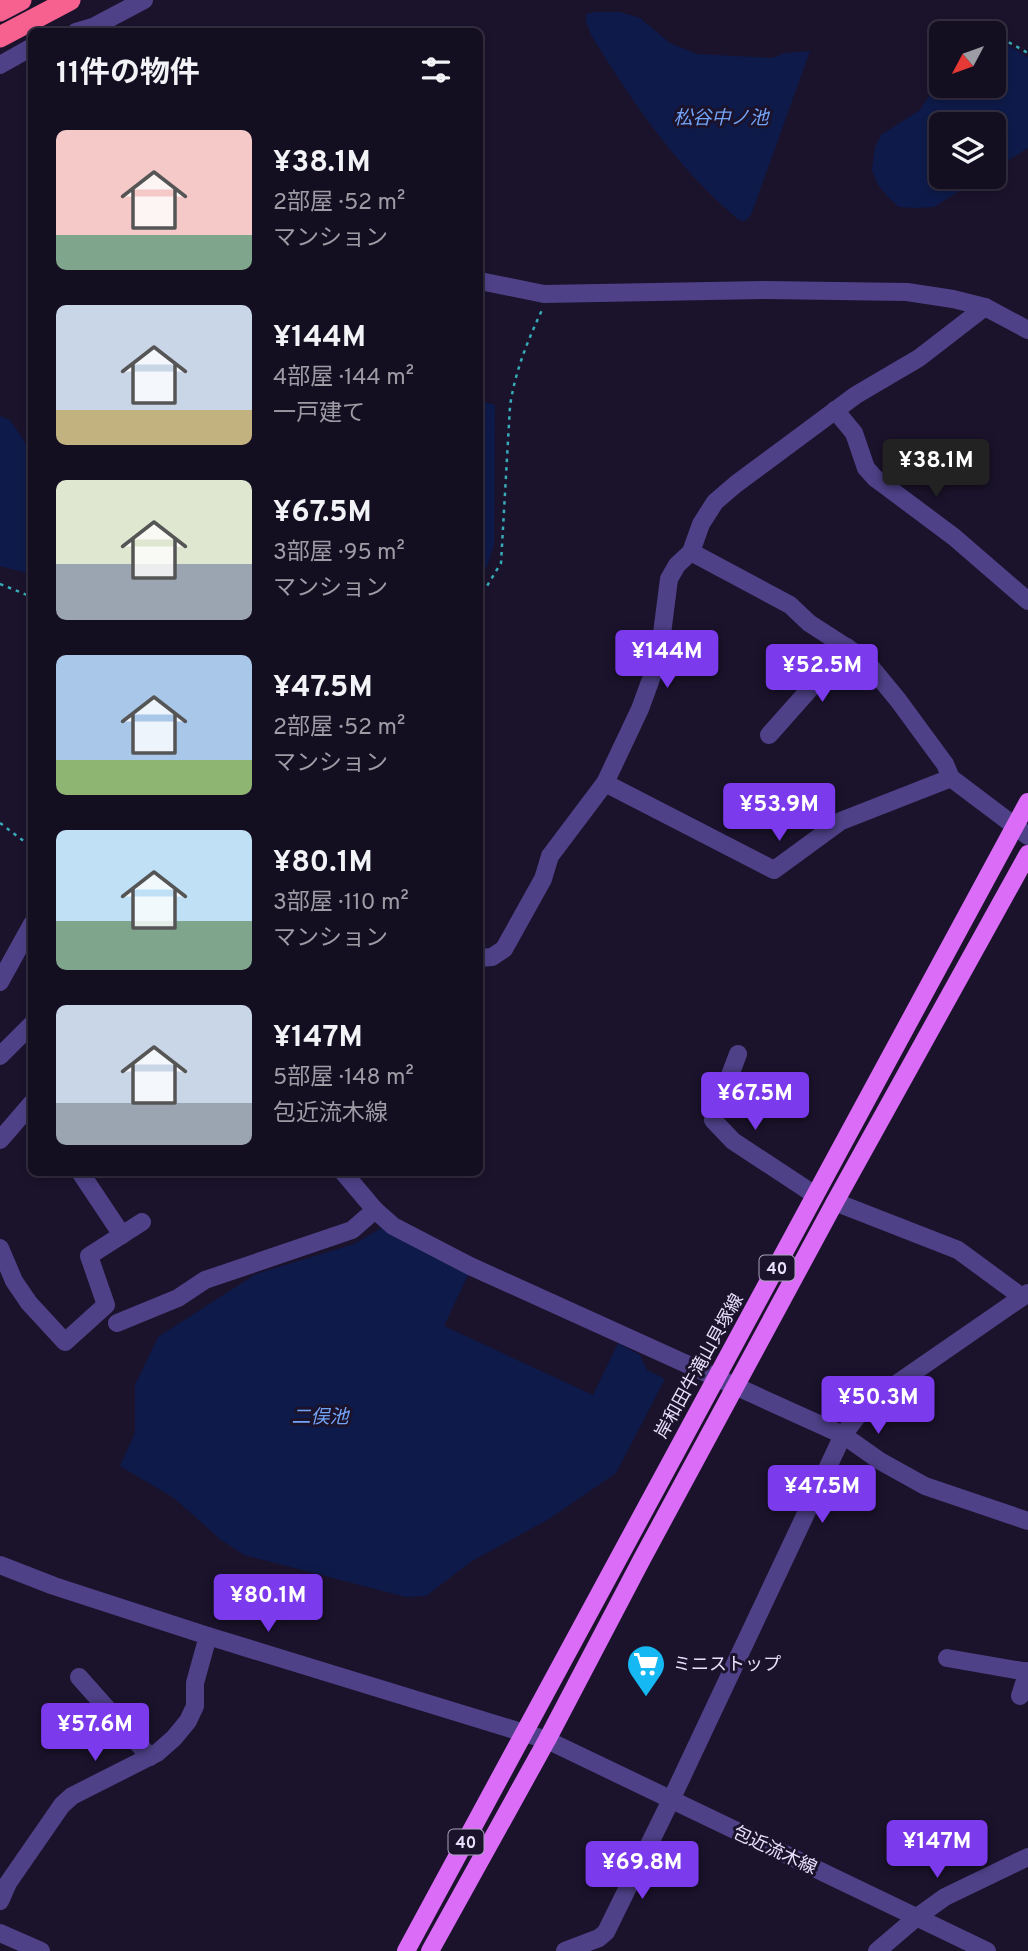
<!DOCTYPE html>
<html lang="ja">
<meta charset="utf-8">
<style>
:root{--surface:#140e21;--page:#1d172a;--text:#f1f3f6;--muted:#9d9ca5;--line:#332e3f;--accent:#7c3aed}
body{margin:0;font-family:Overpass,"Noto Sans JP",sans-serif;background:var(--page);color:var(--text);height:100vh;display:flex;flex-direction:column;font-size:26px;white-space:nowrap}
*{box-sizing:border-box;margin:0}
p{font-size:23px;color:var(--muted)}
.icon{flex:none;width:38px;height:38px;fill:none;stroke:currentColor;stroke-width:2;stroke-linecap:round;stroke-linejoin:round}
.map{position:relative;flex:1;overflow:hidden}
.details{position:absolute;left:28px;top:28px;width:455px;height:1148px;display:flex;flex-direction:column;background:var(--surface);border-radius:10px;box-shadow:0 4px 10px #0003,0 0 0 2px var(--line)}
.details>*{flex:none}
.needle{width:46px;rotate:229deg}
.controls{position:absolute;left:929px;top:21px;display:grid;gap:14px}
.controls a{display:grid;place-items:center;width:77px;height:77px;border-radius:10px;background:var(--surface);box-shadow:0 4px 10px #0003,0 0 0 2px var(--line);font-size:35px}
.price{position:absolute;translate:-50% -60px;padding:0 16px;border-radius:7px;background:var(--accent);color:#fff;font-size:23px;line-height:46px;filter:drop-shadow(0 2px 4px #0008)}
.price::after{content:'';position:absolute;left:50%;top:42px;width:21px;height:16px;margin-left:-10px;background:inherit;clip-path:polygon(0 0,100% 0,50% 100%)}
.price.on{background:#222;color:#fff}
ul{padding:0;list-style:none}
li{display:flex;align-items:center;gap:21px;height:175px;padding:0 28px}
li span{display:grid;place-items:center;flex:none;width:196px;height:140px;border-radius:10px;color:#555}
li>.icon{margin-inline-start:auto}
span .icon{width:84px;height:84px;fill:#fffc;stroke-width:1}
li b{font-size:30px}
h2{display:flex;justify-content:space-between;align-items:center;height:84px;padding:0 28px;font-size:30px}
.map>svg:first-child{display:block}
.water{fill:#0e1a49}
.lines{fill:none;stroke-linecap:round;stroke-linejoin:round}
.path{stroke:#38abb9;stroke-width:2.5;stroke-dasharray:3.5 5;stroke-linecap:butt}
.minor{stroke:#4f4188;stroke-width:18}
.major{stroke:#db6cf7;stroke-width:18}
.highway{stroke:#f76190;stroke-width:21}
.labels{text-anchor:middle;stroke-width:6;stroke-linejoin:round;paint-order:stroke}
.shield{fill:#1b132c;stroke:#aaa2be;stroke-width:2}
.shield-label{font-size:16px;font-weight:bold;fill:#e8dffd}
.street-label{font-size:18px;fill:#e8dffd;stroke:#1b132c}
.poi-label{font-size:18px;fill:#e8dffd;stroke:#1b132c;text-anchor:start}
.water-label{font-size:19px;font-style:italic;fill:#73a4f8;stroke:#1b132c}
</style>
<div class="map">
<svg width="1028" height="1951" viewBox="0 0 1028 1951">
<rect width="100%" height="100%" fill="#1b132c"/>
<g class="water">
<path d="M596,12H620L640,18L670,43L697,54L772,58L785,53L810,51L751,215L745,221L739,220C677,168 633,103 591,35L586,21V14Z"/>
<polygon points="994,37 1028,57 1028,148 994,169 994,124 942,124 942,177 982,177 934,207 915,208 899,207 889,198 878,185 872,170 875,147 881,135 920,110 941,77 942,86 994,86"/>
<polygon points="480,401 495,405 494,545 487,567 480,575"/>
<polygon points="0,416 10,420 31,451 31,574 0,566"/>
<polygon points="383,1227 468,1275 444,1326 593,1395 618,1343 640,1355 647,1370 665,1379 616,1473 549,1519 472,1561 426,1596 406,1597 244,1555 220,1539 174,1498 120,1466 135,1433 135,1385 158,1337 256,1274 354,1244"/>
</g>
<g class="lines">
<g class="path">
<polyline points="973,23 992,33"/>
<polyline points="994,34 1028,53"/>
<polyline points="0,584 32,597"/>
<path d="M480,590L487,586L501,563L510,406C515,372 527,342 542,310"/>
<polyline points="0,823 25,842 32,839"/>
</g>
<g class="minor">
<polyline points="76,32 93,27 144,0"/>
<polyline points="0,65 32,47"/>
<polyline points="480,281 544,294 766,290 907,292 953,299 985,307 1028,330"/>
<polyline points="835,410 854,433 866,468 875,478 954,537 1028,601"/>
<polyline points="691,552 701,524 715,502 736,484 856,395 919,358 985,307"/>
<polyline points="769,735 847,647"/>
<polyline points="605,783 774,870 841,821 951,778"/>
<polyline points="480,958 492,957 504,949 543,879 550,856 605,783 640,709 659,657 669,579 677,565 691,552 790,605 809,623 857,654 870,666 898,700 945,764 951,778 1028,836"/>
<polyline points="0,982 32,924"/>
<polyline points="738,1054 713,1120 733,1141 815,1195"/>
<polyline points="0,1056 32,1024"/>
<polyline points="0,1140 32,1103"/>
<polyline points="80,1172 122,1235"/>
<polyline points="343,1172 375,1210 393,1226 470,1266 843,1435 880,1461 925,1486 1028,1521"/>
<polyline points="835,1202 958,1250 1022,1297"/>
<polyline points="0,1248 14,1281 29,1303 65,1342 106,1305 89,1256 142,1222"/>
<polyline points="117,1323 178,1298 205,1280 352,1230 375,1210"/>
<polyline points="0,1565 54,1586 208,1636 547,1740 987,1951"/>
<polyline points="947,1658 1028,1672"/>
<polyline points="79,1677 150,1757"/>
<polyline points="1020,1696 1028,1671"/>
<polyline points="0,1901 8,1883 62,1805 72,1796 157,1753 174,1738 188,1721 195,1706 195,1683 208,1636"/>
<polyline points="0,1933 41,1951"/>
<polyline points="565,1951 599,1938 606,1932 671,1800 843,1435 862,1410 895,1385 1028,1293"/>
<polyline points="877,1951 917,1917 945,1897 1028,1857"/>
</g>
<g class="major">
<polyline points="406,1951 1028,802"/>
<polyline points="430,1951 547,1740 642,1559 835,1202 1028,854"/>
</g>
<g class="highway">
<polyline points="0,11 21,0"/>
<polyline points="0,37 70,0"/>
</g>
</g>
<defs>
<symbol id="supermarket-pin" viewBox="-11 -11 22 30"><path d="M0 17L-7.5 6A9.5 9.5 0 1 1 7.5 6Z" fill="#16b8f3" stroke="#1b132c"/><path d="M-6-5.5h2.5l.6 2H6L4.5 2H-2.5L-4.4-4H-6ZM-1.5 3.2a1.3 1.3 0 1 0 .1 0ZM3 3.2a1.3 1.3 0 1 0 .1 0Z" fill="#fff"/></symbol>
</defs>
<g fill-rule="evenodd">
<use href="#supermarket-pin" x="624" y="1642" width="44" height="60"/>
</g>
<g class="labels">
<g class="shield">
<rect x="759.5" y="1255.5" width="35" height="25" rx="5"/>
<rect x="448.5" y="1829.5" width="35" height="25" rx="5"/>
</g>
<g class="shield-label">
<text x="777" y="1274">40</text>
<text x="466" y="1848">40</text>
</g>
<g class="street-label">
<text transform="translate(699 1366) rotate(-61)" y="6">岸和田牛滝山貝塚線</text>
<text transform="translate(775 1850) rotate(25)" y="6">包近流木線</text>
</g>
<g class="poi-label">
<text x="673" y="1670">ミニストップ</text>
</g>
<g class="water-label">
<text x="721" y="124">松谷中ノ池</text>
<text x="320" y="1423">二俣池</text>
</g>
</g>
</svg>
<div class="controls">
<a><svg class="needle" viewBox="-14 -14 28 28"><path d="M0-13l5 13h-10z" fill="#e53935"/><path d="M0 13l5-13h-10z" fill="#9d9ca5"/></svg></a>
<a><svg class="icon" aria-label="layers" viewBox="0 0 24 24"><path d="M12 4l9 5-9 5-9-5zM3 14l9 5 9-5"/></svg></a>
</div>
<b class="price on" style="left:936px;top:499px">¥38.1M</b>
<b class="price" style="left:667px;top:690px">¥144M</b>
<b class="price" style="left:822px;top:704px">¥52.5M</b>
<b class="price" style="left:779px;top:843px">¥53.9M</b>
<b class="price" style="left:755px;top:1132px">¥67.5M</b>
<b class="price" style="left:878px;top:1436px">¥50.3M</b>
<b class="price" style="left:822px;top:1525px">¥47.5M</b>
<b class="price" style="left:268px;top:1634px">¥80.1M</b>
<b class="price" style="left:95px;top:1763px">¥57.6M</b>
<b class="price" style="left:937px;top:1880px">¥147M</b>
<b class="price" style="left:642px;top:1901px">¥69.8M</b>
<section class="details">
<h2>11件の物件<svg class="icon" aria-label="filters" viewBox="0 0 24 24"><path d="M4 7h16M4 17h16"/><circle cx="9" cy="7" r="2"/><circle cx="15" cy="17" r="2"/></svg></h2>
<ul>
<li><span style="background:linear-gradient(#f6c9c9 75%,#7fa58c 0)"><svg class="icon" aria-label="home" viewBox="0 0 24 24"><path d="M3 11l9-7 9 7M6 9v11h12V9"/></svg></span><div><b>¥38.1M</b><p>2部屋 · 52 m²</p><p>マンション</p></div></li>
<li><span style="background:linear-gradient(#c9d6e8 75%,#c2b280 0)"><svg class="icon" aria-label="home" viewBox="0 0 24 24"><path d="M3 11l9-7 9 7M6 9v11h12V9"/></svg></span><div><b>¥144M</b><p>4部屋 · 144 m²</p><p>一戸建て</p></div></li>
<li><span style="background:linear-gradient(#dfe7d0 60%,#9aa5b1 0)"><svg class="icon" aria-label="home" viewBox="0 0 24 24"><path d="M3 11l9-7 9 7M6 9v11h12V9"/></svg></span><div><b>¥67.5M</b><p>3部屋 · 95 m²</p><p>マンション</p></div></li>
<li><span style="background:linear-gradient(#a9c7e8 75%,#8fb573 0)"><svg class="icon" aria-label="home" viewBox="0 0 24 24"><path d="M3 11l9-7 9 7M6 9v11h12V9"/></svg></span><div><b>¥47.5M</b><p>2部屋 · 52 m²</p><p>マンション</p></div></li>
<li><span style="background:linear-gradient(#bfe0f5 65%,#7fa58c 0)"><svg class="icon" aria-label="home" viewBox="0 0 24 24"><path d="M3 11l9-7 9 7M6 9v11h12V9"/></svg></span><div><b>¥80.1M</b><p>3部屋 · 110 m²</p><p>マンション</p></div></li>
<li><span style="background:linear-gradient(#c9d6e8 70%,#9aa5b1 0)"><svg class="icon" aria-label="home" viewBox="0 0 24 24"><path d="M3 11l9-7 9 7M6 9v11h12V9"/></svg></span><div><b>¥147M</b><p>5部屋 · 148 m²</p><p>包近流木線</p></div></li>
</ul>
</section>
</div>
